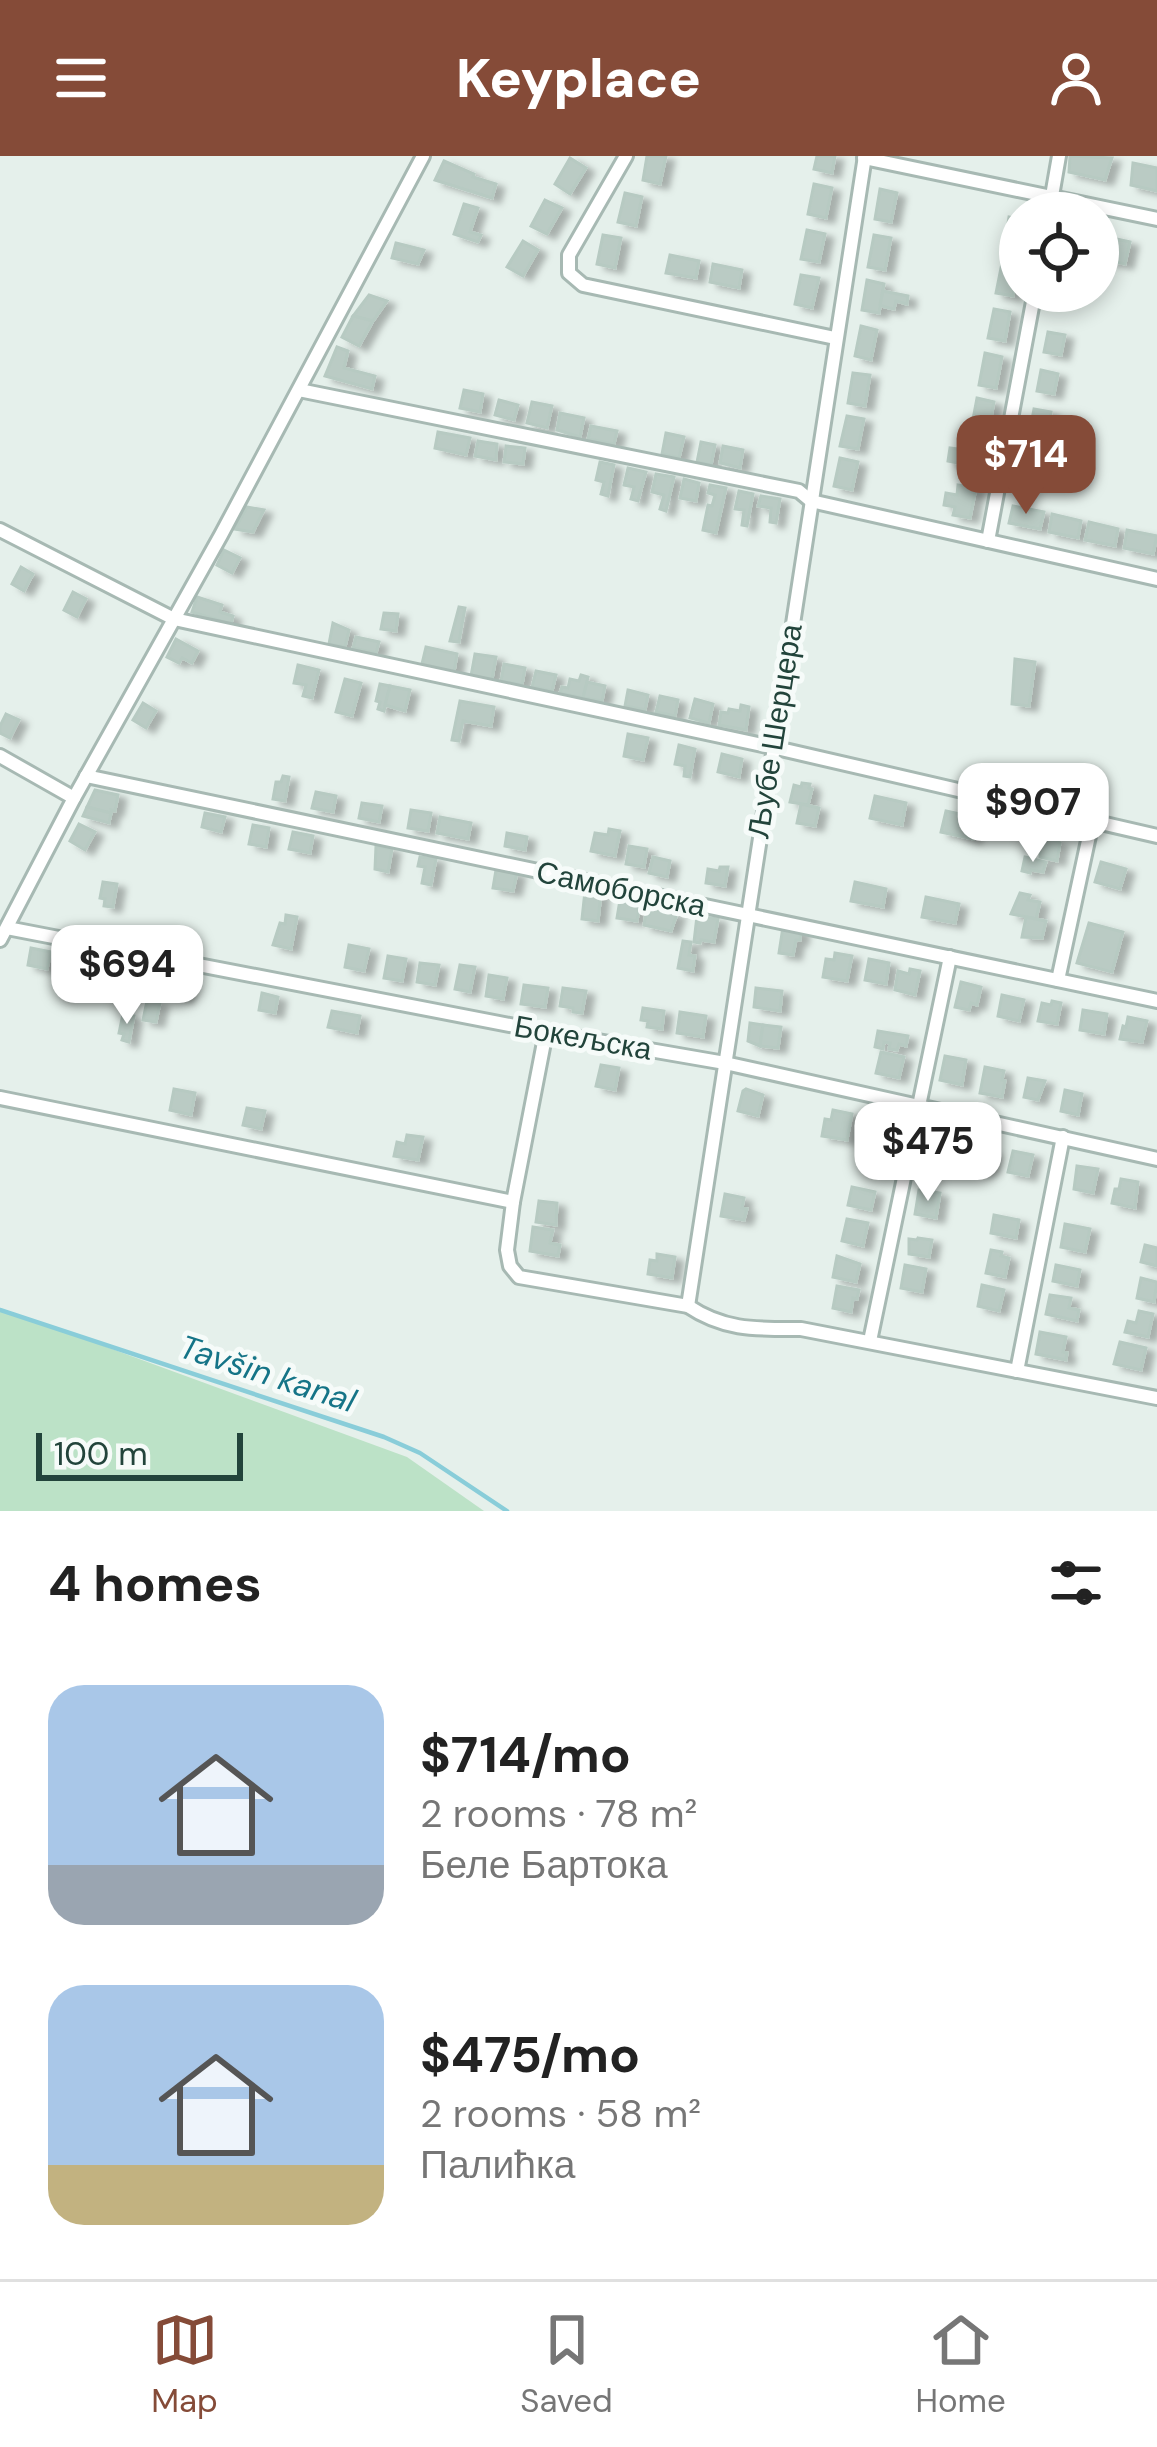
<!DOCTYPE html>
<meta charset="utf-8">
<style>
:root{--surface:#fff;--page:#f2f2f2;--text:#222;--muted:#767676;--line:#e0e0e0;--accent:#854b38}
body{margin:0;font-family:"DM Sans",sans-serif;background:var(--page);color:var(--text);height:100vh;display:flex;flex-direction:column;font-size:45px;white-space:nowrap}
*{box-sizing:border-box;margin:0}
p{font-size:39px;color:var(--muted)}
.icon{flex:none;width:66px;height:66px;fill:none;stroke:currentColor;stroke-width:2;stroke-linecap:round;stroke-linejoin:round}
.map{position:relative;height:1355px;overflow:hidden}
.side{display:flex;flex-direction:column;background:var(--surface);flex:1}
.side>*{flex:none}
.tools{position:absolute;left:999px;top:36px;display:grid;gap:24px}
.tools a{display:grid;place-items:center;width:120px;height:120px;border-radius:50%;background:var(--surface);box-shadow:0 6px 18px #0003;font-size:60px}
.scale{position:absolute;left:36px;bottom:30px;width:207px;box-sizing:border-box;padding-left:12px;border:6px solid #22443b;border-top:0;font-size:33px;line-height:42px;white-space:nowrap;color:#22443b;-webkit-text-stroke:9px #f6fbf9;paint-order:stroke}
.price{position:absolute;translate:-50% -102px;padding:0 27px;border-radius:24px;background:#fff;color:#222;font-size:39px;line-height:78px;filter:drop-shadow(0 3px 6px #0008)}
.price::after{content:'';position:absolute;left:50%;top:72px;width:36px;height:27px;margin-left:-18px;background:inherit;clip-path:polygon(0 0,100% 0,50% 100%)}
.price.on{background:var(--accent);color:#fff}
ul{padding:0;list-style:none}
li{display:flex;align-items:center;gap:36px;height:300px;padding:0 48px}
li span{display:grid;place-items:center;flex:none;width:336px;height:240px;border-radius:36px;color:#555}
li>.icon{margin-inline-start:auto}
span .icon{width:144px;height:144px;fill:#fffc;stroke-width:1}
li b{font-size:51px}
h2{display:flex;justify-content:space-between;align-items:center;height:144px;padding:0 48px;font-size:51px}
header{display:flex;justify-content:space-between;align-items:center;height:156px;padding:0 48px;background:var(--accent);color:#fff;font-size:54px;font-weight:800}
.dock{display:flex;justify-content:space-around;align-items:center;height:168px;border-top:3px solid var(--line);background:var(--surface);font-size:33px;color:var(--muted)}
.dock a{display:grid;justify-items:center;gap:6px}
.dock .on{color:var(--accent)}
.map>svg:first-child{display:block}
.green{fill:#bce2c7}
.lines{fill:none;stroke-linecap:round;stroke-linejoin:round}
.stream{stroke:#89cdd9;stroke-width:4.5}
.building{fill:#bacbc4;stroke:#b7cac2;stroke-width:3;filter:url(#shadow)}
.street-casing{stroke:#a7b9b3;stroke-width:18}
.street{stroke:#fff;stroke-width:12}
.labels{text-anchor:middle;stroke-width:10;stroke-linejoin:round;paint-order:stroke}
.street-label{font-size:30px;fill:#22443b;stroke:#f6fbf9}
.water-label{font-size:33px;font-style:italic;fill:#157487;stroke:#f6fbf9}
</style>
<header><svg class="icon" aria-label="menu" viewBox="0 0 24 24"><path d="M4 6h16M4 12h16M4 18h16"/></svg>Keyplace<svg class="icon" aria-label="person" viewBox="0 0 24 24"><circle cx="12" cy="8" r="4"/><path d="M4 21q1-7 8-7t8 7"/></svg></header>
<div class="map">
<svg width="1157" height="1355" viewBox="0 0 1157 1355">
<defs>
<filter id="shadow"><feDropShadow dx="8" dy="4.5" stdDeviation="3" flood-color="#0004"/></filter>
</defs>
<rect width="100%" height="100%" fill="#e5f0eb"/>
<polygon class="green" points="0,1152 407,1301 484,1355 0,1355"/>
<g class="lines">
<polyline class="stream" points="0,1154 384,1281 420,1297 507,1355"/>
</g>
<g class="building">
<polygon points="647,0 666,0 660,28 643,24"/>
<polygon points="817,0 835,0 832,17 814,13"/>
<polygon points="1070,0 1112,2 1105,24 1069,16"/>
<polygon points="570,2 586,12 570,38 555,28"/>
<polygon points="444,5 474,18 473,21 496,28 492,42 435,24"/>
<polygon points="1133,7 1157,12 1157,35 1131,29"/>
<polygon points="814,28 832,32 826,62 808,58"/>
<polygon points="880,33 897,37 891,66 875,63"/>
<polygon points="625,37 642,41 636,70 618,66"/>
<polygon points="545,44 562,52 547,78 531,70"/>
<polygon points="464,48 478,52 470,76 481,79 478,86 454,78"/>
<polygon points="1009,61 1020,63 1020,93 1004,91"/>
<polygon points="807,74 825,78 819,106 801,103"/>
<polygon points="603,79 621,82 615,112 597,108"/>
<polygon points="874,79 891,82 885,114 868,111"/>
<polygon points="1112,82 1130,86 1125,108 1107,104"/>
<polygon points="523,85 538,94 523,120 507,111"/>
<polygon points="396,87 424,94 418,108 392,102"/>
<polygon points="670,99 699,105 696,122 666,117"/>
<polygon points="1002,107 1018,110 1013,140 996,137"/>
<polygon points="713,108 742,114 739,132 710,126"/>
<polygon points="801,119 819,122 812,152 795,148"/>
<polygon points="867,124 884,128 879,157 862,154"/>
<polygon points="883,135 908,140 907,148 896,145 894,153 885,151 880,149"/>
<polygon points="369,139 387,145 373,165 353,160"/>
<polygon points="994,153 1010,156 1005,185 988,182"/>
<polygon points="353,160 373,165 359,190 342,181"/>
<polygon points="861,170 877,174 871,204 855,200"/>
<polygon points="1048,176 1065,179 1061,199 1044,196"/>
<polygon points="337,191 348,195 344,212 375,220 372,233 325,220"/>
<polygon points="985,197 1002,201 996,232 979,229"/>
<polygon points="1041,214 1058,218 1054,238 1037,235"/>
<polygon points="853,217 870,219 865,250 848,247"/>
<polygon points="464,234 483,238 480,256 460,252"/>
<polygon points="977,242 994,246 988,277 971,274"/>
<polygon points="499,244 518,249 514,264 495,259"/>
<polygon points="532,246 552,250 547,272 527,267"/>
<polygon points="1034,253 1051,256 1047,277 1030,273"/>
<polygon points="560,257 584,262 580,281 557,274"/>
<polygon points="847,260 864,263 858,293 840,290"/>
<polygon points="591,270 617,275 614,288 588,283"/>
<polygon points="438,276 470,282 466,299 435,292"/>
<polygon points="666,277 684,281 679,302 662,298"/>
<polygon points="478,285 497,288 496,304 475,300"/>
<polygon points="701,286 715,289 711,309 697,306"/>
<polygon points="966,286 984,290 978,320 961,317 963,308 948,305 950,292 965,294"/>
<polygon points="506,290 525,292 523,308 504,306"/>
<polygon points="723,290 743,294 740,312 720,307"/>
<polygon points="1027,291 1044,295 1040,315 1023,312"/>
<polygon points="840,302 858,306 852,334 834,330"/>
<polygon points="600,306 614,309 608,340 601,338 604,326 596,324"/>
<polygon points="628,312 646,316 638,345 631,343 634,331 624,329"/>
<polygon points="656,318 674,321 666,355 660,353 664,339 652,336"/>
<polygon points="684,323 699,327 696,345 680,342"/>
<polygon points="710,329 726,332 716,377 703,374 708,349 712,350 715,339 708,337"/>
<polygon points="958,329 976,332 970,362 953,359 955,351 944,349 946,337 957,339"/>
<polygon points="739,335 753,338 747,370 742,369 744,354 735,353"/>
<polygon points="761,340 780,343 776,367 770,366 771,352 758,350"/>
<polygon points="1013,350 1044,356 1040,373 1009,367"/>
<polygon points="247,351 264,354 253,376 235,373"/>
<polygon points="1052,358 1081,365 1078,382 1049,376"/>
<polygon points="1089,366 1118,373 1115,390 1085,384"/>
<polygon points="1127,374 1157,380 1153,398 1124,392"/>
<polygon points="224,394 240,402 232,417 217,409"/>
<polygon points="21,411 33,418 24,435 12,428"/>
<polygon points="73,436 86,443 77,461 64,454"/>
<polygon points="197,441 222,449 220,456 233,460 231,468 192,456"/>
<polygon points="459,451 465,452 459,486 450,485"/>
<polygon points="384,457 398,458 396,475 381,473"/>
<polygon points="333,467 349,474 345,491 329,488"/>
<polygon points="356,481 379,486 376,497 353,492"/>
<polygon points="176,483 198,495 192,507 182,502 179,507 167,501"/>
<polygon points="426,491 457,498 454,516 422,508"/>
<polygon points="475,498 496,501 492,523 471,520"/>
<polygon points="1015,503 1035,506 1029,550 1012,548"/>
<polygon points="504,508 525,512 522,529 501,525"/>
<polygon points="298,509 319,514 312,542 303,540 306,529 294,527"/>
<polygon points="536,515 556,519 552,535 532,531"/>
<polygon points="581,519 588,521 583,542 560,537 562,531 568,532 570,523 579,525"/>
<polygon points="345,523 361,527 352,560 336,556"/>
<polygon points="587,526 605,530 602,545 583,542"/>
<polygon points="380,528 390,530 384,555 378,553 380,546 376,545"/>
<polygon points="390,530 410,534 405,555 385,549"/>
<polygon points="628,534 648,539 645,554 625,550"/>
<polygon points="660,540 678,544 675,560 656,556"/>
<polygon points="695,543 713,548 709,567 690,562"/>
<polygon points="460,545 494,551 491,570 463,565 459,585 452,584"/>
<polygon points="143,547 156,555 146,572 133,564"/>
<polygon points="741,549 749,551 746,574 719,569 721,556 728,557 729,553 740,555"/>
<polygon points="6,558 19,564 10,582 0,577 0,570"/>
<polygon points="628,578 648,582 643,604 624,600"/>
<polygon points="679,589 695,593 690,621 684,620 685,610 675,608"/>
<polygon points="722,598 742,603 739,621 718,616"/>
<polygon points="283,620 289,621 285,645 273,643 276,626 281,626"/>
<polygon points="802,627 810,628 809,632 812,633 808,649 790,646 794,629 801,631"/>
<polygon points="95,634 118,639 115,655 111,654 111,657 87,651"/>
<polygon points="316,636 336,640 333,656 312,652"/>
<polygon points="875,640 906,647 902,669 870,662"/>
<polygon points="362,647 382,650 379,666 359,662"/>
<polygon points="801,648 819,652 815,670 797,667"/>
<polygon points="87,651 111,657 109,667 83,660"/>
<polygon points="411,654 431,657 428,675 408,672"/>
<polygon points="946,655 978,662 973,683 941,676"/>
<polygon points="205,657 225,661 221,676 202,671"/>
<polygon points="440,661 471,667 468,683 437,677"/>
<polygon points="79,668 95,676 85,694 70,685"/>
<polygon points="253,669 269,672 266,691 249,688"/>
<polygon points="609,673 620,675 615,700 591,695 595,677 608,679"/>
<polygon points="293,676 313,680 310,697 289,693"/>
<polygon points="507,677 527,681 525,694 505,690"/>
<polygon points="1041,679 1060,687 1057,705 1040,701"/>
<polygon points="376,690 392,693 388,716 375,713"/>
<polygon points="629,690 647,693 644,711 626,708"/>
<polygon points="420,701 436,703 431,729 422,727 425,711 418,710"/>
<polygon points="653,701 670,705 667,721 649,717"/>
<polygon points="1025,701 1046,706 1043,716 1031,714 1030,717 1022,715"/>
<polygon points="1101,706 1126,713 1120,733 1095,726"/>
<polygon points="720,711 728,711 725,730 706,727 708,713 719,715"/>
<polygon points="496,714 517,717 513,735 493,732"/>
<polygon points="103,726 117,728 113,751 104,750 105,743 100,742"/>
<polygon points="855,726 886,733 883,751 851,745"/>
<polygon points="585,735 601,737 598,765 582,763"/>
<polygon points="1020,737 1030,739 1028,744 1040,746 1036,763 1011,758"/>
<polygon points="926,741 959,748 955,767 922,761"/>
<polygon points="620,744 640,747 637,765 617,762"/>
<polygon points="650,752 677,758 671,775 644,769 646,757 649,758"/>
<polygon points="286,759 297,761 291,793 273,789 280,767 285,768"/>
<polygon points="697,760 718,763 714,786 701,784 700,787 694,786"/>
<polygon points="1026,761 1046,765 1042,782 1022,781"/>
<polygon points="1089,767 1123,776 1112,816 1077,807"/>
<polygon points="783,771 801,774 800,784 796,784 793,799 779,797"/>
<polygon points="683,785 691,786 689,799 695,800 693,815 678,812"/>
<polygon points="349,789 369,793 364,815 345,811"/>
<polygon points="31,792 51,796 47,813 28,809"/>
<polygon points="835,797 852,800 847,825 823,821 826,803 834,804"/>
<polygon points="60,798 74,800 66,839 59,837 63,817 56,815"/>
<polygon points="388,800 406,803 402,825 384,822"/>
<polygon points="869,803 889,807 886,828 865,824"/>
<polygon points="420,807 439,809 435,829 417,826"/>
<polygon points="460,809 475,811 470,836 455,833"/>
<polygon points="910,813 920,815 915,839 895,834 898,815 909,818"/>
<polygon points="489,819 507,822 503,843 486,840"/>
<polygon points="173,823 189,826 185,842 169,838"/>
<polygon points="961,826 981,831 977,849 971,847 969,854 955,851"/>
<polygon points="524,829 548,832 545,851 521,848"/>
<polygon points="563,832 586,835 582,857 573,856 573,852 560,850"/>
<polygon points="756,832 782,835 780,855 754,851"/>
<polygon points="262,837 278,841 275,857 259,854"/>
<polygon points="1002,839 1024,844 1019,865 998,860"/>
<polygon points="147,845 160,847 156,866 143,864"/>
<polygon points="1052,845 1061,847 1057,868 1038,865 1042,847 1051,849"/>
<polygon points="643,852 664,855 662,873 647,871 648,865 641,864"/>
<polygon points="1083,854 1107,858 1104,878 1080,874"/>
<polygon points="332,855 360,860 357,877 328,871"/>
<polygon points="680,856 706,860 703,881 677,877"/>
<polygon points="123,858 134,860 129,886 122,884 124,878 119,877"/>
<polygon points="1128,861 1147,865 1142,886 1120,883 1123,870 1126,871"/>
<polygon points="750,867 763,869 760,890 748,885"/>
<polygon points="763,869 781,871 778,892 760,890"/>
<polygon points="878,875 908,880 906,890 899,888 897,894 889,893 890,887 884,886 883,893 875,891"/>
<polygon points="881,896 904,901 899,922 876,917"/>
<polygon points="945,900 966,904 962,929 940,924"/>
<polygon points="601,909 619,912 615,934 596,930"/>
<polygon points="985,911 1004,915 1002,924 1005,925 1002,941 980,937"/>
<polygon points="1028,922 1045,925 1038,944 1024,941"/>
<polygon points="174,933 195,937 191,959 170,954"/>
<polygon points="746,933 763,939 758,960 738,955 743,935"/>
<polygon points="1065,934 1082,938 1078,959 1061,955"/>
<polygon points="247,952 265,955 261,973 243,969"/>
<polygon points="833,954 852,958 847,984 822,980 825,963 831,964"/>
<polygon points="933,975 951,979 947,1000 928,996"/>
<polygon points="407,979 423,981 418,1004 394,1000 397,986 405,988"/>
<polygon points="973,992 994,996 990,1013 986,1012 984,1016 969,1010"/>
<polygon points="1013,995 1033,999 1028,1020 1008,1016"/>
<polygon points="1077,1010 1098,1013 1093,1037 1074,1033"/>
<polygon points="1121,1023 1138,1026 1135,1052 1112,1047 1115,1033 1119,1033"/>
<polygon points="852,1031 875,1036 871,1054 848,1049"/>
<polygon points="919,1034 940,1037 936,1062 915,1058"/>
<polygon points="725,1038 744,1042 742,1052 747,1053 744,1064 721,1060"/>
<polygon points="539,1045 557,1047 556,1069 536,1066"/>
<polygon points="994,1059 1019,1064 1016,1082 991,1077"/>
<polygon points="847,1063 868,1067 863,1090 842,1085"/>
<polygon points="1065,1068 1090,1073 1085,1096 1061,1091"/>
<polygon points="533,1071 553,1074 550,1087 560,1089 558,1100 530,1095"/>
<polygon points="918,1082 932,1084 929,1101 909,1098 909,1083 917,1084"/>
<polygon points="1145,1089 1157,1092 1157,1110 1141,1106"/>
<polygon points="991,1094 1002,1096 1001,1100 1009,1102 1005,1121 986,1117"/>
<polygon points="657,1098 675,1101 672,1122 648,1118 650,1104 657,1105"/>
<polygon points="837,1100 860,1108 856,1126 833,1121"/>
<polygon points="905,1109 926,1113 922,1136 901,1132"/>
<polygon points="1056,1109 1080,1114 1077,1130 1053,1125"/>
<polygon points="1141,1122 1157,1126 1154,1146 1137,1142"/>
<polygon points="982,1129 1004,1134 999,1155 978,1150"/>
<polygon points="837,1130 859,1134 857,1143 853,1142 851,1156 833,1152"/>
<polygon points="1050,1139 1071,1142 1069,1152 1079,1154 1077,1165 1046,1158"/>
<polygon points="1139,1155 1153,1158 1148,1181 1125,1176 1128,1165 1136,1167"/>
<polygon points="1040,1176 1066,1181 1063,1196 1067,1197 1066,1204 1036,1198"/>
<polygon points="1120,1186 1146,1192 1141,1214 1114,1208"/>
</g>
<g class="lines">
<defs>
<g id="street">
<polyline points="626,0 569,99 569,117 583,129 835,182"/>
<polyline points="864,2 1157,63"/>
<polyline points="1049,57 1059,0"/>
<polyline points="299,234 799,335 811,345 1157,423"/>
<polyline points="0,374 174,463 772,591 1157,680"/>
<polyline points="988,385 1035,135"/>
<polyline points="0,600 74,642"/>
<polyline points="86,620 1157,845"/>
<polyline points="7,772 546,876 725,907 1157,1003"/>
<polyline points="0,784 74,642 221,379 423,0"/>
<polyline points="1058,824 1092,666"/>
<path d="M546,876L513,1046L507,1094L510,1110L519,1121L688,1150C725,1175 758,1173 801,1173L1157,1242"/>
<polyline points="0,942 513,1046"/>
<polyline points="688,1150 865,0"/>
<polyline points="870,1185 950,801"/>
<polyline points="1017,1215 1063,981"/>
</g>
</defs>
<use href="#street" class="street-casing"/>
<use href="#street" class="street"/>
</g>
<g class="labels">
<g class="street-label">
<text transform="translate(775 575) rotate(-81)" y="10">Љубе Шерцера</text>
<text transform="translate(621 733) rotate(12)" y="10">Самоборска</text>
<text transform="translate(583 882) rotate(10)" y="10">Бокељска</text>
</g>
<g class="water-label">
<text transform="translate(268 1217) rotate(18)" y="12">Tavšin kanal</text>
</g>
</g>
</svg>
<div class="tools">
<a><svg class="icon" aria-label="locate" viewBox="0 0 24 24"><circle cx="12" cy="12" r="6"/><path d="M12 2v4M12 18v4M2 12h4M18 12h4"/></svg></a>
</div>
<div class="scale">100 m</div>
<b class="price on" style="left:1026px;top:361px">$714</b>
<b class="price" style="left:1033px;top:709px">$907</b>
<b class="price" style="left:127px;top:871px">$694</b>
<b class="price" style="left:928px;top:1048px">$475</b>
</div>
<section class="side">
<h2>4 homes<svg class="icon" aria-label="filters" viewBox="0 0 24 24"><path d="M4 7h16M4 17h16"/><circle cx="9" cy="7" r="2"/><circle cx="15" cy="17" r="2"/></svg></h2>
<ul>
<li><span style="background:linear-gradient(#a9c7e8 75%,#9aa5b1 0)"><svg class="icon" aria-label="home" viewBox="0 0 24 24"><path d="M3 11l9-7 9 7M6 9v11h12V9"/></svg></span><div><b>$714/mo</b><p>2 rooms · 78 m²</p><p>Беле Бартока</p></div></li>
<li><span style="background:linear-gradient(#a9c7e8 75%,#c2b280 0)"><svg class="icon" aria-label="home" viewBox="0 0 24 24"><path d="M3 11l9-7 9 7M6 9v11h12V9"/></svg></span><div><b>$475/mo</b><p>2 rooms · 58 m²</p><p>Палићка</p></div></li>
</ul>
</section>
<nav class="dock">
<a class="on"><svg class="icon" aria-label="map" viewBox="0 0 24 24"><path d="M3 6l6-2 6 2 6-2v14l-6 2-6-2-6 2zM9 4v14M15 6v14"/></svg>Map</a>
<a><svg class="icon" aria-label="saved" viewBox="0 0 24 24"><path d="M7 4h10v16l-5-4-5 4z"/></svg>Saved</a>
<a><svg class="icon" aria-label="home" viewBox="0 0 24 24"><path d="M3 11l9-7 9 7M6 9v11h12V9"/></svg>Home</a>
</nav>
